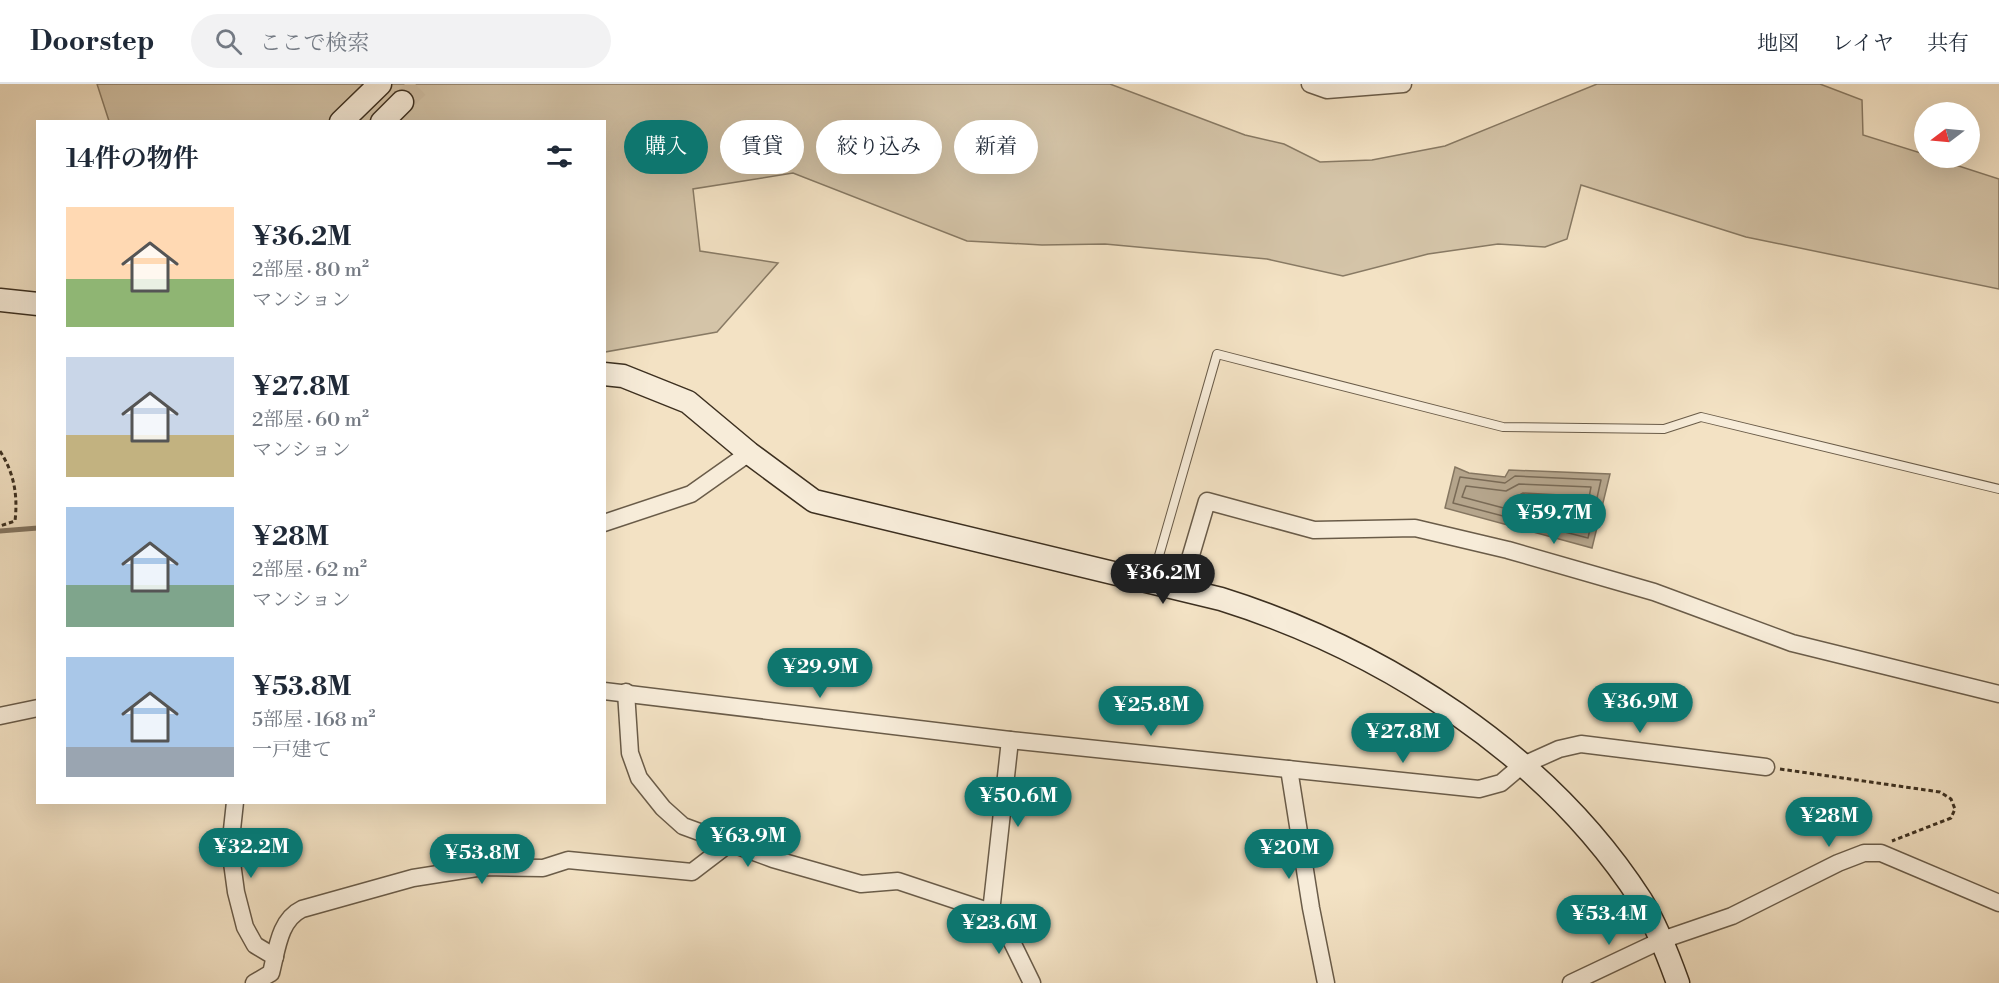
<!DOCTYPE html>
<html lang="ja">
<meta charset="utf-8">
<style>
:root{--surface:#fff;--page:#f2f2f3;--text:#1f2937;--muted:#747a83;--line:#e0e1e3;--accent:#0f766e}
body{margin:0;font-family:"Libre Bodoni","Noto Serif JP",serif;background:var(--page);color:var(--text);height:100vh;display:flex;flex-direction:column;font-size:22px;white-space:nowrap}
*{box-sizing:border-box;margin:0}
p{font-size:20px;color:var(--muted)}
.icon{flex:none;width:33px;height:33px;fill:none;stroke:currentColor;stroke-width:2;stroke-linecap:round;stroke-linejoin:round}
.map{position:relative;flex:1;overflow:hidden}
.drawer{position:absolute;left:36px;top:36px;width:570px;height:684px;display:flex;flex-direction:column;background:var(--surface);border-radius:0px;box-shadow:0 6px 24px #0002}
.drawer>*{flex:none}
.banner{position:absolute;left:624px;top:36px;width:570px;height:54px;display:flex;gap:12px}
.needle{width:39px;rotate:254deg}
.fabs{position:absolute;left:1914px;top:18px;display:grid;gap:12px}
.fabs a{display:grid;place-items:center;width:66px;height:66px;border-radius:50%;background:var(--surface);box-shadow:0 6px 24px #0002;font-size:30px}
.price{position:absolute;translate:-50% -51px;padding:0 14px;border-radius:21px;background:var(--accent);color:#fff;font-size:20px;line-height:39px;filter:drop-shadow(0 2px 3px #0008)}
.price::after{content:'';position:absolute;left:50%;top:36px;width:18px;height:14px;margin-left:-9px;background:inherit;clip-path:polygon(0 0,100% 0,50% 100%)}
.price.active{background:#222;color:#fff}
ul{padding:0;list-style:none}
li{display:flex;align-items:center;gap:18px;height:150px;padding:0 30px}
li span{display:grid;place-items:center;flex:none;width:168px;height:120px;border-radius:0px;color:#555}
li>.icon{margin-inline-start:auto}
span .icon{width:72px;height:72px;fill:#fffc;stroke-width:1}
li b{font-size:26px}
h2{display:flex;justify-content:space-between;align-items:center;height:72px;padding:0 30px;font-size:26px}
.chip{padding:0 21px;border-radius:27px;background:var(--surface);box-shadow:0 6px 24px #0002;font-size:21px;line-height:54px}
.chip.active{background:var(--accent);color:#fff}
header{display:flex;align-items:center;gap:36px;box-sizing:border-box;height:84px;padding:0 30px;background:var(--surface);border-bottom:2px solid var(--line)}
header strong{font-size:28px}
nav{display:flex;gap:33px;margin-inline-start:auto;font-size:21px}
.search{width:420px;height:54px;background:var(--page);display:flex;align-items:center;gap:15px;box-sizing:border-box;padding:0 21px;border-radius:33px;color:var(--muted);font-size:22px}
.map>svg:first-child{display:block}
.green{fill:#d4c4a8;stroke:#887a64;stroke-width:1.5}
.water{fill:#b5a58c;stroke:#857661;stroke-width:1.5}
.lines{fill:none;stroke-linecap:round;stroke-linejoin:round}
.shore{stroke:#796a56;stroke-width:1.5}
.stream{stroke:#857661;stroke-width:5}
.secondary-tunnel{stroke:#cfbea3;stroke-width:22;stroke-dasharray:22 11;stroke-linecap:butt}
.lane-casing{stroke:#6a5c49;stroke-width:10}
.street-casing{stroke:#6a5c49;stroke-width:19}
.secondary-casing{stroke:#3d3020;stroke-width:25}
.path{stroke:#3d3020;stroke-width:3;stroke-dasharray:4.5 3;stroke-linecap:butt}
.lane{stroke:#f7ecd9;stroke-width:8}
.street{stroke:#f7ecd9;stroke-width:16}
.secondary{stroke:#f7ecd9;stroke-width:22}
</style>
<header>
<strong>Doorstep</strong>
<div class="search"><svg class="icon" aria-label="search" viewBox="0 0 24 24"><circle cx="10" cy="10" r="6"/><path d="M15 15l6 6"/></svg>ここで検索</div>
<nav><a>地図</a><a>レイヤ</a><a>共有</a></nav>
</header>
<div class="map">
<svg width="1999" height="899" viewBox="0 0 1999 899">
<rect width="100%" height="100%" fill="#f3e2c4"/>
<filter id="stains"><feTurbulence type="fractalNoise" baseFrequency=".00333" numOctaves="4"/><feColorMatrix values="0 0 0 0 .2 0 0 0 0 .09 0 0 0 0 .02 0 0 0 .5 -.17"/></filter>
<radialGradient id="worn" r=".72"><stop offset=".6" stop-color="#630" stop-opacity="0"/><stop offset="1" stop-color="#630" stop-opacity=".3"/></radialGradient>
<polygon class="green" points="97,0 1110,0 1245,51 1284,60 1320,78 1372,76 1445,62 1597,0 1820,0 1862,16 1863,51 1924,70 1924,74 1934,74 1999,95 1999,205 1746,153 1581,101 1567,155 1545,163 1498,160 1428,170 1343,192 1267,175 1105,160 1042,161 967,157 793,89 693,105 700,167 778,179 717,248 605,268 604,38 109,37"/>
<polygon class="water" points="1455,383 1469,389 1505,393 1509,386 1610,390 1592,464 1445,424"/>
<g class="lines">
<g class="shore">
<polygon points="1515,392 1601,396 1588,454 1453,419 1460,393 1505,399"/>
<polygon points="1519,400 1591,403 1583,445 1462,413 1466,402 1506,407"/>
<polygon points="1523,409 1579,412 1581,415 1576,433 1573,435 1514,419 1514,414"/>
</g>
<polyline class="stream" points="0,447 38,444"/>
<polyline class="secondary-tunnel" points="402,18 421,0"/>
<defs>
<polyline id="lane" points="1152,496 1217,270 1503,343 1664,345 1701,333 1999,405"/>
<g id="street">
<polyline points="1310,0 1327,6 1403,0"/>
<polyline points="604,439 691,410 749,369"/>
<polyline points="1181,505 1207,417 1314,446 1415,444 1508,466 1654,508 1792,559 1999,610"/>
<polyline points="604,607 1010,656 1479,705 1501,699 1521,682 1559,665 1581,660 1766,683"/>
<polyline points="626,608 630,669 639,694 663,724 683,742 773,775 861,800 898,797 991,828 1010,854 1032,899"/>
<polyline points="0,632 38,624"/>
<polyline points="1289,685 1311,824 1326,899"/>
<polyline points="235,718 230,764 236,808 245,843 255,861 275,873"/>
<polyline points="991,828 1010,656"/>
<path d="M254,899L271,889C277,866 279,836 302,825L413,794L483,783L543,784L568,776L692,788L730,759"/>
<polyline points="1571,899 1662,856 1732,832 1838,779 1864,769 1881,769 1999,819"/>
</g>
<g id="secondary">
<polyline points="341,38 380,0"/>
<polyline points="382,38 402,18"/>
<polyline points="0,216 38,220"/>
<path d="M604,290L623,292L688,318L749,369L814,417L1221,515C1384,566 1547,670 1641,816C1657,842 1668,871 1678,899"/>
</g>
</defs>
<use href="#lane" class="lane-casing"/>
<use href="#street" class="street-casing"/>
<use href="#secondary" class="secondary-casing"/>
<g class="path">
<path d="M0,367C14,389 18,411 15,437L0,442"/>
<polyline points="1780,685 1940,708 1951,715 1955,725 1951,734 1892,757"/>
</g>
<use href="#lane" class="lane"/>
<use href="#street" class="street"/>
<use href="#secondary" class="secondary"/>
</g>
<rect width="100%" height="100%" filter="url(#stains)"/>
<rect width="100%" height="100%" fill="url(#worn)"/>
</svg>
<div class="fabs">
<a><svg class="needle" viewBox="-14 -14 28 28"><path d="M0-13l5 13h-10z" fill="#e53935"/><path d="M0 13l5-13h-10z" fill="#747a83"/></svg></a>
</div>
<b class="price" style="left:1554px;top:461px">¥59.7M</b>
<b class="price active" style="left:1163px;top:521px">¥36.2M</b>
<b class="price" style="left:820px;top:615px">¥29.9M</b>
<b class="price" style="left:1640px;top:650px">¥36.9M</b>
<b class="price" style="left:1151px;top:653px">¥25.8M</b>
<b class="price" style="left:1403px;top:680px">¥27.8M</b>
<b class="price" style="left:1018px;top:744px">¥50.6M</b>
<b class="price" style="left:1829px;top:764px">¥28M</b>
<b class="price" style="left:748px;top:784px">¥63.9M</b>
<b class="price" style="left:251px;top:795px">¥32.2M</b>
<b class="price" style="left:1289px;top:796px">¥20M</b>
<b class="price" style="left:482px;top:801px">¥53.8M</b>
<b class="price" style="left:1609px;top:862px">¥53.4M</b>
<b class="price" style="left:999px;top:871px">¥23.6M</b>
<div class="banner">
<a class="chip active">購入</a>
<a class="chip">賃貸</a>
<a class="chip">絞り込み</a>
<a class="chip">新着</a>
</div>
<section class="drawer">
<h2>14件の物件<svg class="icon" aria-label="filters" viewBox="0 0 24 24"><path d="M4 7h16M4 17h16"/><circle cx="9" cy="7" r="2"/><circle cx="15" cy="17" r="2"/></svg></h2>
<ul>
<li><span style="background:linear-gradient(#ffd9b3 60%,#8fb573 0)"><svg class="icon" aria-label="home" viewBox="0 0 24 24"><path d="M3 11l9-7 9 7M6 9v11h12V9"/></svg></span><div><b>¥36.2M</b><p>2部屋 · 80 m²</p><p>マンション</p></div></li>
<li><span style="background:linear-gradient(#c9d6e8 65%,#c2b280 0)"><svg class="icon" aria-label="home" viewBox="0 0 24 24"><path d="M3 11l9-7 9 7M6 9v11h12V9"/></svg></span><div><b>¥27.8M</b><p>2部屋 · 60 m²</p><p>マンション</p></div></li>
<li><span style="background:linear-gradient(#a9c7e8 65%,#7fa58c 0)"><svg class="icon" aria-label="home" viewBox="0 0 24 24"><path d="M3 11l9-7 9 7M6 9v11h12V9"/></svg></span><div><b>¥28M</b><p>2部屋 · 62 m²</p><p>マンション</p></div></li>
<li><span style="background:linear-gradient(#a9c7e8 75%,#9aa5b1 0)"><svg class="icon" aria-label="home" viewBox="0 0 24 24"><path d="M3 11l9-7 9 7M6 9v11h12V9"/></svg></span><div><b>¥53.8M</b><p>5部屋 · 168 m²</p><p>一戸建て</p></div></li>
</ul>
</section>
</div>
